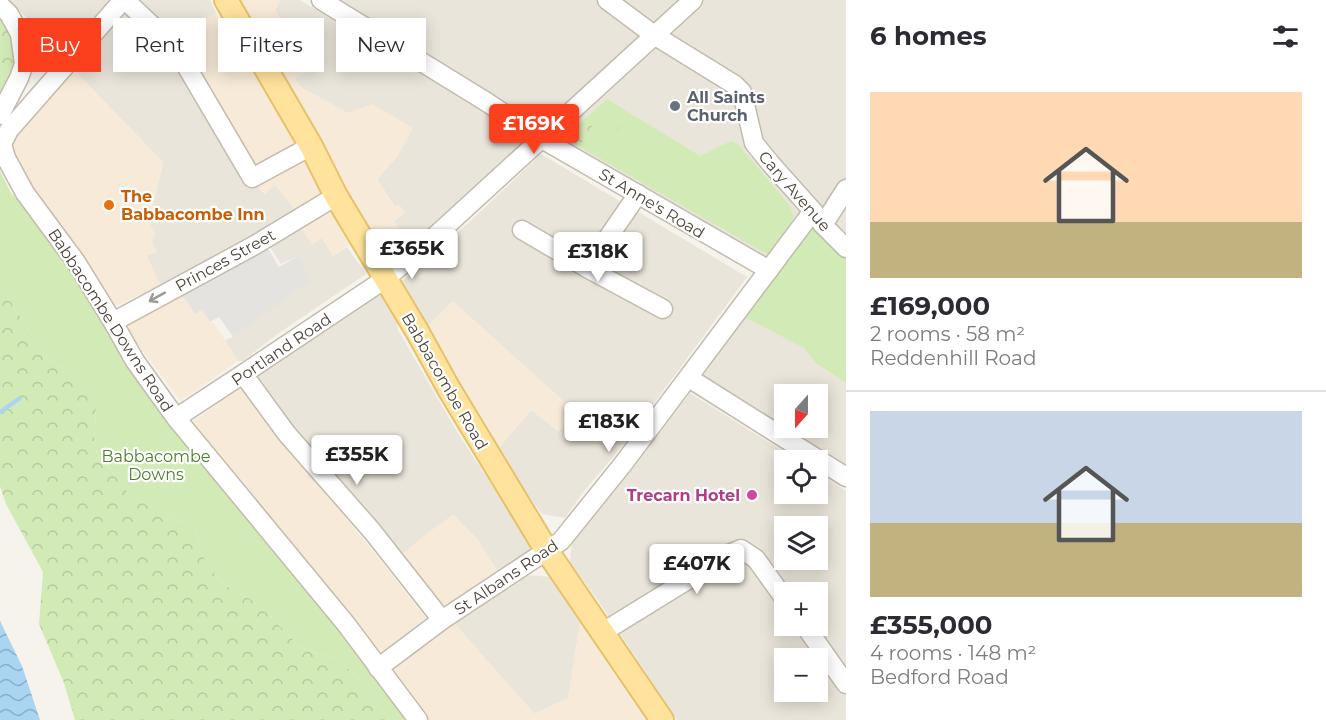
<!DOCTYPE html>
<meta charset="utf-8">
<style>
:root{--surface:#fff;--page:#f7f7f7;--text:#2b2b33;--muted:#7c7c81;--line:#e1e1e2;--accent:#fc3f1d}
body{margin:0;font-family:Montserrat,sans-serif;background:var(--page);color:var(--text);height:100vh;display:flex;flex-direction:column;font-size:22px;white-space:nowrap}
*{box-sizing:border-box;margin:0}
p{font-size:20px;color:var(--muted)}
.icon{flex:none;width:33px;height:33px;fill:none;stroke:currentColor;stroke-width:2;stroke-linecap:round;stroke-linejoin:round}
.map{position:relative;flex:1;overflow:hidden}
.panel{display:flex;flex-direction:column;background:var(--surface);width:480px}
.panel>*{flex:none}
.guide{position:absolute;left:18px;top:18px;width:570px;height:54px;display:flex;gap:12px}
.needle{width:39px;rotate:201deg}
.fabs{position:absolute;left:774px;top:384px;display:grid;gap:12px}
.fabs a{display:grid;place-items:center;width:54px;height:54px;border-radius:0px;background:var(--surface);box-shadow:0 3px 15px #0003;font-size:30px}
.price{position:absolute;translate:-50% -51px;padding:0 14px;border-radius:6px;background:#fff;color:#222;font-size:20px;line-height:39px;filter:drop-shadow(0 2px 3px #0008)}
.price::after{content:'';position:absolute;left:50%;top:36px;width:18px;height:14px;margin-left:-9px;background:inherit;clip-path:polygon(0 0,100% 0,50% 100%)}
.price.current{background:var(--accent);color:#fff}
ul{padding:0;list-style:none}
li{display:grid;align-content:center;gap:12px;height:318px;padding:0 24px}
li+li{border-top:2px solid var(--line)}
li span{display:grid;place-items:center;height:186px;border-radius:0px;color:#555}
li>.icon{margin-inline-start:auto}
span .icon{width:108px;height:108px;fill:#fffc;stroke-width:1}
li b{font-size:26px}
h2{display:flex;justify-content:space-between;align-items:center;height:72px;padding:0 24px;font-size:26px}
.chip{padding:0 21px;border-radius:0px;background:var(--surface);box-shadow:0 3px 15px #0003;font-size:21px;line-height:54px}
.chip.current{background:var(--accent);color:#fff}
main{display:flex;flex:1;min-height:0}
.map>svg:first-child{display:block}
.residential{fill:#eae5da;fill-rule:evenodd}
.commercial{fill:#f7ead8}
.green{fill:#d2eab5}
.forest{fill:url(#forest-crowns)}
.parking{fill:#e5e3e0}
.water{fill:url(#water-waves)}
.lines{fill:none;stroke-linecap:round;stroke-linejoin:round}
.stream{stroke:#a9d4f2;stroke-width:4}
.minor-casing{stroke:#c2bbae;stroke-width:21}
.major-casing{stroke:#e6c16a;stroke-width:26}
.minor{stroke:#fff;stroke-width:18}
.major{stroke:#ffe39c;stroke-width:22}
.oneway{stroke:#9c9892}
.worship-dot{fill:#6b7280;stroke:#fff;stroke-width:2}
.food-dot{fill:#e8710a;stroke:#fff;stroke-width:2}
.hotel-dot{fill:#d1479c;stroke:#fff;stroke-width:2}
.labels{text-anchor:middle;stroke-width:4.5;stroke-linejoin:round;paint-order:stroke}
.worship-label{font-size:16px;font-weight:bold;fill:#5b616d;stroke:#fff;text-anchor:start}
.street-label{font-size:16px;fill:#4b4439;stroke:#fff}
.food-label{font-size:16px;font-weight:bold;fill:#c56008;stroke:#fff;text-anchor:start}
.park-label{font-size:16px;fill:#4a7f2a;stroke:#fff}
.hotel-label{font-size:16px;font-weight:bold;fill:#b23c85;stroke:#fff;text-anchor:end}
</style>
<main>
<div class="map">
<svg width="846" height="720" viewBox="0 0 846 720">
<defs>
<pattern id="forest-crowns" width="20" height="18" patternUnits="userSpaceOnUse" patternTransform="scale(1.5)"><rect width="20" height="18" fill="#d2eab5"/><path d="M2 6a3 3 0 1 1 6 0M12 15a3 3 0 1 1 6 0" fill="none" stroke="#b6ca9c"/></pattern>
<pattern id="water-waves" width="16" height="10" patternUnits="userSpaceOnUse" patternTransform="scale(1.5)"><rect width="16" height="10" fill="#a9d4f2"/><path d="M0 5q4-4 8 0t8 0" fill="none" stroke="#8caec5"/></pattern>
</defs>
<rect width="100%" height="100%" fill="#f6f3ec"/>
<g class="residential">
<polygon points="7,0 110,0 68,54"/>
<polygon points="134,0 210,0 216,13 196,25 176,40 265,194 275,184 296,211 174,283 160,285 147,256 155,233 149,223 163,162 74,70"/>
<polygon points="280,0 300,0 530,140 411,248 394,221 405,213 395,207 377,179 397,157 348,113 304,89 294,79 313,67 275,11"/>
<path d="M321,0H846V477L689,378L769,271ZM784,394H818V428H784Z"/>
<polygon points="541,154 747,277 624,444 584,491 565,518 542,514 496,451 531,410 559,431 577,413 452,302 426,328 397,283 407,277 476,216"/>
<polygon points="299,225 322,238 333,256 347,247 366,274 276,335 243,361 238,361 225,340 233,337 298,256 281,264 268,244"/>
<polygon points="374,292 381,293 397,320 398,330 457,432 533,548 498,572 478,540 453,515 425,535 403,554 324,461 300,436 253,375"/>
<path d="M690,393L797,460H784V494H818V473L846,491V720H677L597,599L570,562L572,542L614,492ZM784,526H818V560H784ZM784,592H818V626H784ZM784,658H818V692H784Z"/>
<polygon points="525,575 551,577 580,623 568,698 534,714 453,622"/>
</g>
<g class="commercial">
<polygon points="235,0 280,0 275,11 318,63 294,79 304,89 348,113 372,104 413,128 397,157 377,179 394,207 399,204 405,213 394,221 411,248 386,264"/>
<polygon points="216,13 299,147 301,155 324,192 309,200 296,211 275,185 264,194 252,178 176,40 196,25"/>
<polygon points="74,70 163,162 149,223 155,233 152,242 157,252 147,256 160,285 114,307 85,258 4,152 31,112"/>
<polygon points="331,208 349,244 333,256 322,238 312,245 299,225"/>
<polygon points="179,291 195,314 202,310 210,322 214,323 238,361 189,395 180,400 123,325"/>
<polygon points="453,301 578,414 560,431 531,410 496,451 426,328"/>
<polygon points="240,385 426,618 380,653 190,424 208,411"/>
<polygon points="453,515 478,540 498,572 444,607 403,554 425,535"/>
<polygon points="453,622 535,714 568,698 580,623 645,720 429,720 391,669 422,647"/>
</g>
<g class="green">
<polygon points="607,99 700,156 731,141 738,144 789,205 794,217 777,250 770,254 765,253 564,138"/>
<polygon points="0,171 11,193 24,203 51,235 146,393 232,493 410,720 390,720 355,674 335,659 300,647 269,615 250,599 221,583 202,555 195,528 132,498 94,448 96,411 68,371 47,359 2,288 0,288"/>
<polygon points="812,218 846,254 846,383 816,363 804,348 743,316"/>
</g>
<g class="forest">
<polygon points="0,19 19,51 0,100"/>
<polygon points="622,114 624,115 618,129 599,143 595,144 581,142 577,145 564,138 584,120 600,133"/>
<polygon points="0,288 2,288 47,359 68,371 87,386 96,411 94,448 132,498 195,528 202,555 221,583 250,599 269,615 300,647 335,659 355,674 390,720 75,720 64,683 39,624 43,572 6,504 0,486"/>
</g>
<polygon class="parking" points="266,245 279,267 298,256 311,280 233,337 219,317 210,322 202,310 195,314 179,291"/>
<polygon class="water" points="0,621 22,666 40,720 0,720"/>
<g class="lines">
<polyline class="stream" points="0,412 20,398"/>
<defs>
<g id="minor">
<polyline points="123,0 9,130 2,144 6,158 25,193 76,262 113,322 135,361 176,418 346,624 418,720"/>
<polyline points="125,0 175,47 252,178 311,146"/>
<polyline points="321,0 485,101 542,139 769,270"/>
<polyline points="607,0 654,35 735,85 742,92 754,143 771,164 813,211 823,225 846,248"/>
<polyline points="0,5 9,14 20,34 24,64 19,78 0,115"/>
<polyline points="823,225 846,189"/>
<polyline points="522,230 587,268 638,194"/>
<polyline points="587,268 663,309"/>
<polyline points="113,322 255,245 336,196"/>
<polyline points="243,374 287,434 372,531 442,620"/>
<polyline points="689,378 846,477"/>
<polyline points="176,418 243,374 385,279 421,249 693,0"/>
<polyline points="805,626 846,684"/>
<polyline points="603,632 689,579 719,558 741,549 756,559 784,598"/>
<polyline points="378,668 442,620 561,541 623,464 813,211"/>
</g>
<polyline id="major" points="226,0 311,146 336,196 417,331 449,389 547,551 662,720"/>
</defs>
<use href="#minor" class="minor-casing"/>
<use href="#major" class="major-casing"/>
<use href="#minor" class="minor"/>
<use href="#major" class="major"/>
</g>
<defs><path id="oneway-shaft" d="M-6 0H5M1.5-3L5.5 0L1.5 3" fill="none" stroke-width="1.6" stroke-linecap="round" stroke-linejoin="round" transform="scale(1.5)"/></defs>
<use class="oneway" href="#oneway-shaft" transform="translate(157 297) rotate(151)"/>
<circle class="worship-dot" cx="675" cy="106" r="6"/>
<circle class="food-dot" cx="109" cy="205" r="6"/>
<circle class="hotel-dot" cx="752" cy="495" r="6"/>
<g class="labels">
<g class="worship-label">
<text x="687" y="103">All Saints<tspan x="687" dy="18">Church</tspan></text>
</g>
<g class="street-label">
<text transform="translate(795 191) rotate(49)" y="6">Cary Avenue</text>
<text transform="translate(652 203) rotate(31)" y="6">St Anne's Road</text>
<text transform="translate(225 260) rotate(-29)" y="6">Princes Street</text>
<text transform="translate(111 320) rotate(57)" y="6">Babbacombe Downs Road</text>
<text transform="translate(281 349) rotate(-34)" y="6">Portland Road</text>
<text transform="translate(445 381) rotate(60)" y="6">Babbacombe Road</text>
<text transform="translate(506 577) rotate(-34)" y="6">St Albans Road</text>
</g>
<g class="food-label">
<text x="121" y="202">The<tspan x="121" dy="18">Babbacombe Inn</tspan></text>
</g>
<g class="park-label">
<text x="156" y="462">Babbacombe<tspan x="156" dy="18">Downs</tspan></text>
</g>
<g class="hotel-label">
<text x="740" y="501">Trecarn Hotel</text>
</g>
</g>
</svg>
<div class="fabs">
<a><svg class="needle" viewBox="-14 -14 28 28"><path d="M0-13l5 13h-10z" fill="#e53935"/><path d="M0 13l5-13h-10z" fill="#7c7c81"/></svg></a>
<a><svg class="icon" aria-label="locate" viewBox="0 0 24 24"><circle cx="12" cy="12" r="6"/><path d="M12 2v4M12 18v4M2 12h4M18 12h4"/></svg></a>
<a><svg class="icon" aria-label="layers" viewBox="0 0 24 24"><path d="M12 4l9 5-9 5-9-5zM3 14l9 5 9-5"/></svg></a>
<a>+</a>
<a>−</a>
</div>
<b class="price current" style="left:534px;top:155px">£169K</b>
<b class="price" style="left:412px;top:280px">£365K</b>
<b class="price" style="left:598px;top:283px">£318K</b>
<b class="price" style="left:609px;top:453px">£183K</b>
<b class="price" style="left:357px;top:486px">£355K</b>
<b class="price" style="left:697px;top:595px">£407K</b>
<div class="guide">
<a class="chip current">Buy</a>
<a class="chip">Rent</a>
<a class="chip">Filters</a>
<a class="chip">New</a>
</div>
</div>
<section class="panel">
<h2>6 homes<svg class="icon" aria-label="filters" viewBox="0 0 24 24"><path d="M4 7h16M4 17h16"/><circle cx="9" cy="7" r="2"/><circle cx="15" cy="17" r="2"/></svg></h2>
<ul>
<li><span style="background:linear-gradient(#ffd9b3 70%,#c2b280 0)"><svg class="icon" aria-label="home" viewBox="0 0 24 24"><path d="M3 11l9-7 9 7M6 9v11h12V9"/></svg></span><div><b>£169,000</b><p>2 rooms · 58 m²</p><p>Reddenhill Road</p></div></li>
<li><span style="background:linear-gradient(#c9d6e8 60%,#c2b280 0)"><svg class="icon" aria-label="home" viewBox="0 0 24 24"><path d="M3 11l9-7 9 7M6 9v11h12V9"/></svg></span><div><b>£355,000</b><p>4 rooms · 148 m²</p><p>Bedford Road</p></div></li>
</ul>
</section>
</main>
